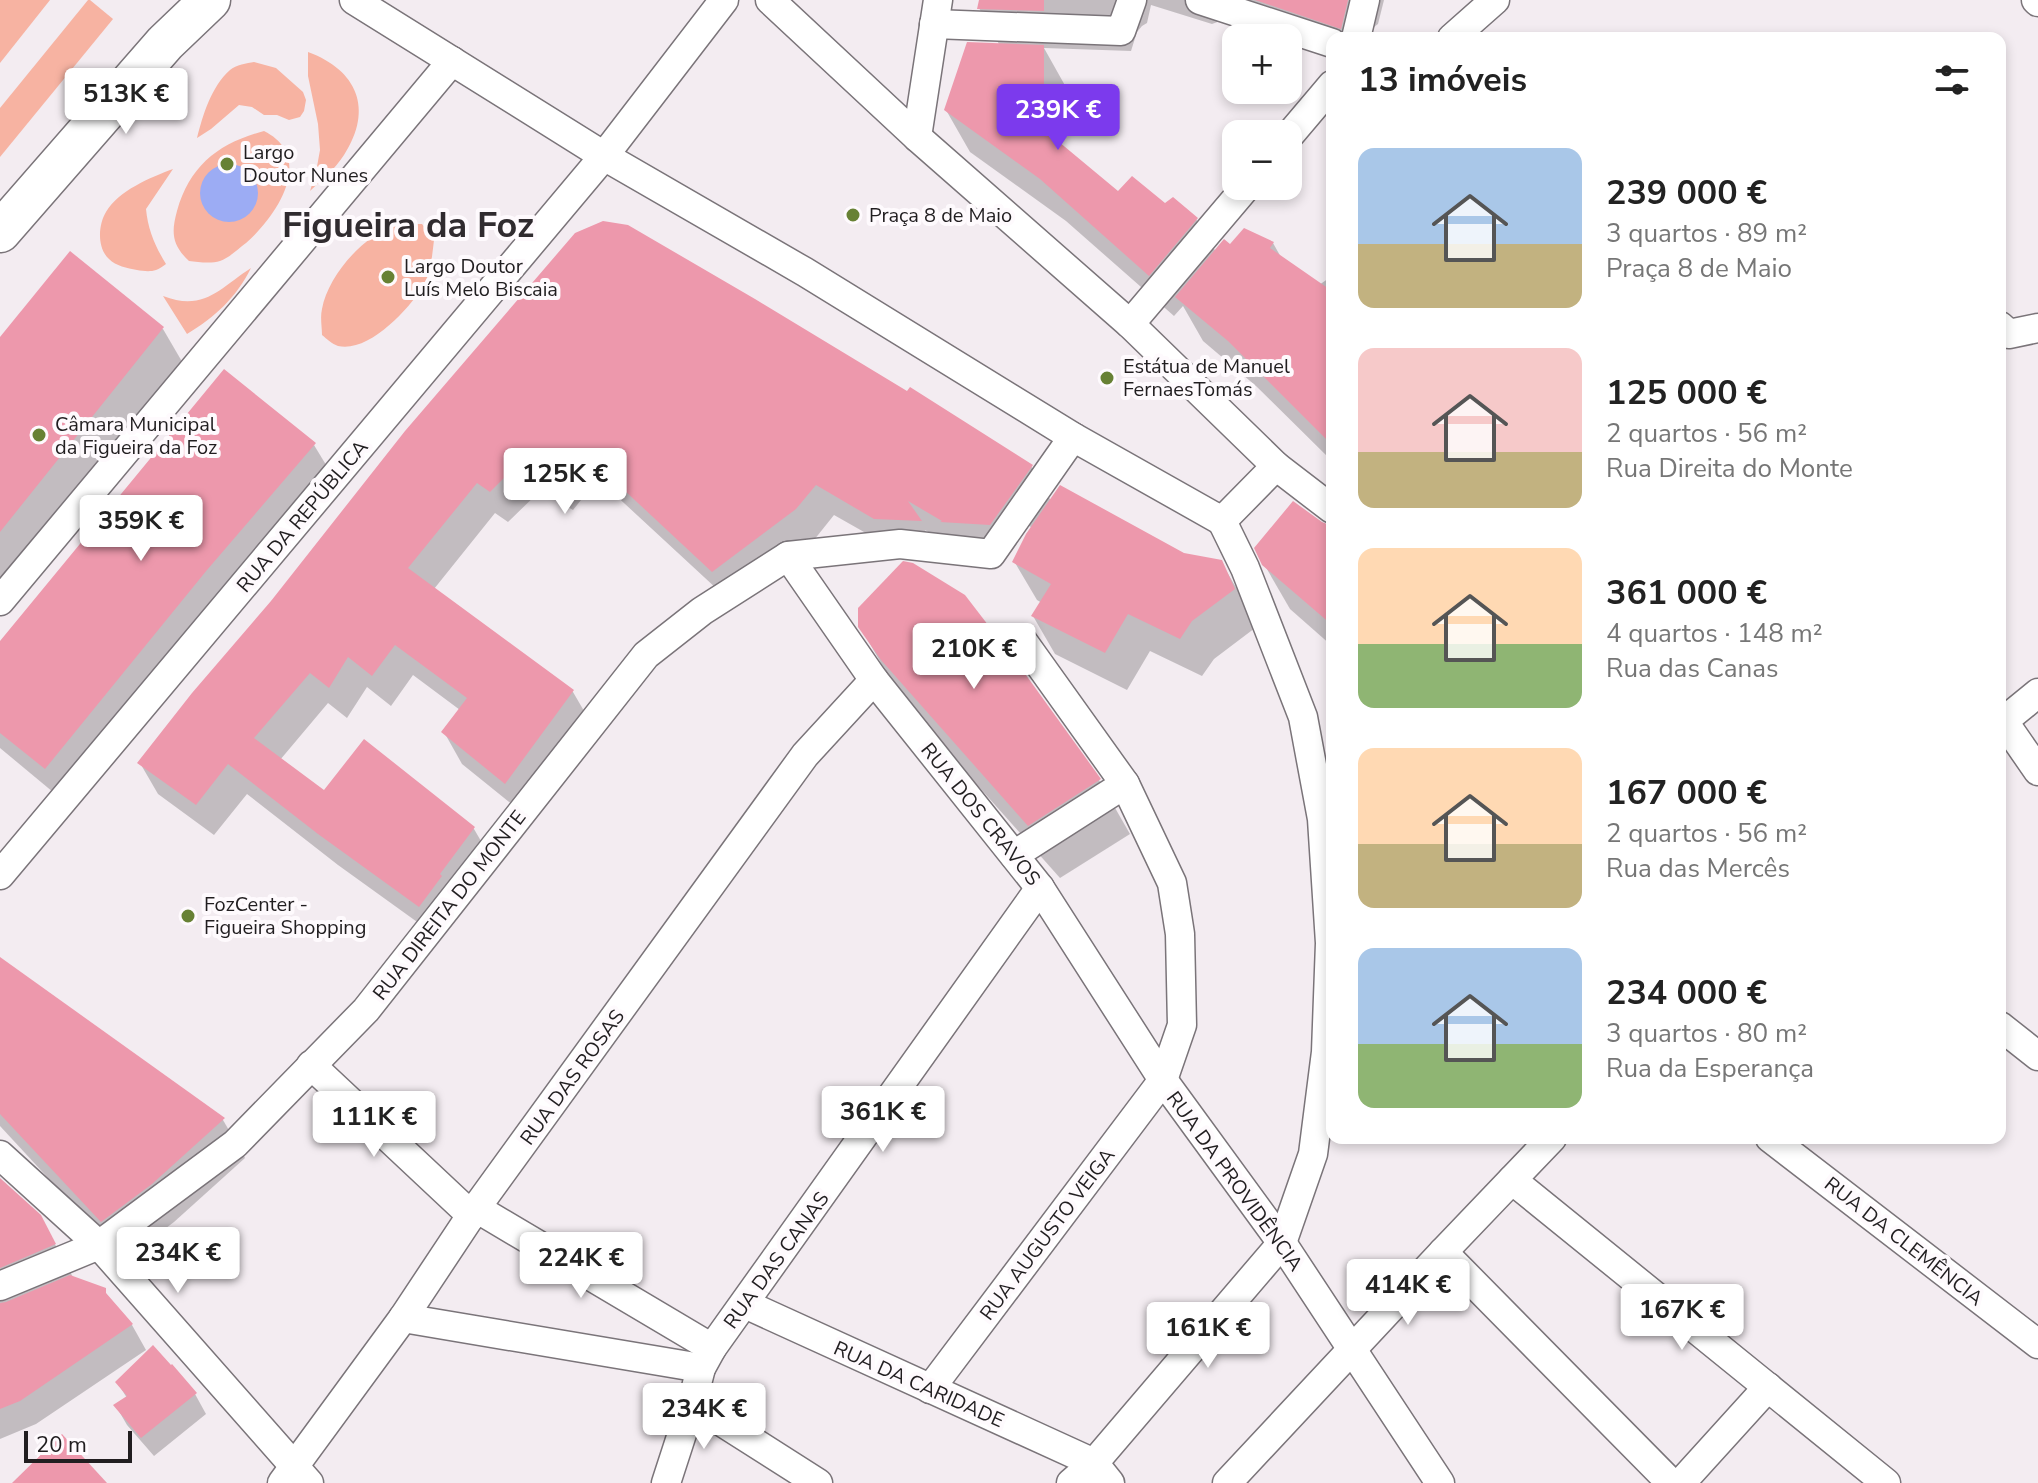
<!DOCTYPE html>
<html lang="pt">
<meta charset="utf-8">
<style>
:root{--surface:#fff;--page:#f6f6f6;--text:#222;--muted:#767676;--accent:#7c3aed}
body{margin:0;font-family:"Nunito Sans",sans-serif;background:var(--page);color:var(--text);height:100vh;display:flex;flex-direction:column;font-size:30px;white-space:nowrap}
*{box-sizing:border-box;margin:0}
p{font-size:26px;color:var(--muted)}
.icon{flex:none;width:44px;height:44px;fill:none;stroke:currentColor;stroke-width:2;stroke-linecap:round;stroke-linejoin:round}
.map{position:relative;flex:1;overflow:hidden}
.details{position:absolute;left:1326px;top:32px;width:680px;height:1112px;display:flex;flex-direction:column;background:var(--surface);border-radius:16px;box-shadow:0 4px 12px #0003}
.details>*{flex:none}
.buttons{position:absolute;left:1222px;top:24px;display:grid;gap:16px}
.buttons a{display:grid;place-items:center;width:80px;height:80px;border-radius:16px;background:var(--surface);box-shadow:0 4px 12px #0003;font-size:40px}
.scale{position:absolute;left:24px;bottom:20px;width:108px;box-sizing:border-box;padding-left:8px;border:4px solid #211e20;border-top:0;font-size:22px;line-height:28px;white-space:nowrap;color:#211e20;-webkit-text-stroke:6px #fefafd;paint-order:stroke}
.price{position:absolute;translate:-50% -68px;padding:0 18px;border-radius:8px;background:#fff;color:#222;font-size:26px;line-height:52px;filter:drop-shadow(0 2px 4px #0008)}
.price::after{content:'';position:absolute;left:50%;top:48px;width:24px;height:18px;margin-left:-12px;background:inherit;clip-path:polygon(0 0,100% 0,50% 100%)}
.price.current{background:var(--accent);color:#fff}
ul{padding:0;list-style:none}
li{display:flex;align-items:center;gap:24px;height:200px;padding:0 32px}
li span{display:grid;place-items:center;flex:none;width:224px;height:160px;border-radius:16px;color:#555}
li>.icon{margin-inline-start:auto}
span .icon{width:96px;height:96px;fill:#fffc;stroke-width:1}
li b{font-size:34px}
h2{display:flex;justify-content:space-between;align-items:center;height:96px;padding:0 32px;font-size:34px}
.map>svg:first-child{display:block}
.green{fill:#f7b3a2}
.water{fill:#9cacf4}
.shadow{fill:#0003}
.building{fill:#ed98ac}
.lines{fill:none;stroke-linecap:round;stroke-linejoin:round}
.street-casing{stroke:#7a7479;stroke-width:31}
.secondary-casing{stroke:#7a7479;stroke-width:43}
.street{stroke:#fff;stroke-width:28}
.secondary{stroke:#fff;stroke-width:40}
.poi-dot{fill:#678134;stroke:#fefafd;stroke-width:3}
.labels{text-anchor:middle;stroke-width:8;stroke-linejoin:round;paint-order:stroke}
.poi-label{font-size:20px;fill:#211e20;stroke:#fefafd;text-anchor:start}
.street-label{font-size:20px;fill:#211e20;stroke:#fefafd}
.town-label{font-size:36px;font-weight:bold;fill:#302b2f;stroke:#fefafd}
</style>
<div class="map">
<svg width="2038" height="1483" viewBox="0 0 2038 1483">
<rect width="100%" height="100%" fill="#f3ecf1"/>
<g class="green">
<polygon points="0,0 50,0 0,63"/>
<polygon points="88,0 90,0 113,19 0,157 0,108"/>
<path d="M308,52C357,70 374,109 344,155C335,169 322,180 310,191L316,172L320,150L318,124L308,76Z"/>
<path d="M254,62L276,68L303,92L306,100L304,111L300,117L289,120L277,115H264L252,107L239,105L211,129L197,138C203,115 211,87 230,70C236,65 247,63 254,62Z"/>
<path d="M264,131C316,157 277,216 246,243C238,249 229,258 220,261C211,264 198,262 189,261C172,245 171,233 177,211C190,165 219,143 264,131Z"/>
<path d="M173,169L146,209C148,230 155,246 166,264C163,266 159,269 156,270C150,272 143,271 137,270C127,268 116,266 109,259C97,248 98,225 106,212C118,191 151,177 173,169Z"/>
<path d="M422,224L434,240C432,256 431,274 422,288C407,311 368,353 338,346C332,344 327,339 322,335C322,327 320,317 322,309C328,276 363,235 396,226C404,224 414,224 422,224Z"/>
<path d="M251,268C236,298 215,317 187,334L163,296C204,312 220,288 251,268Z"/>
</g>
<circle class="water" cx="229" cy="193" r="29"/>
<g class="shadow">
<polygon points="980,0 1384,0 1378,24 1374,27 1369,38 1220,21 1212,24 1151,5 1147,23 1142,26 1137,32 1131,51 1044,48 1067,89 1067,132 1060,145 1118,194 1165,206 1196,219 1216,252 1230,247 1273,243 1282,259 1319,285 1332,276 1332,461 1256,386 1203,341 1183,306 1174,316 1066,221 970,152 946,110 1000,46 979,8"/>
<polygon points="163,329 184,365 0,597 0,340"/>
<polygon points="407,433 1031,466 1051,501 1183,555 1221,562 1244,601 1255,628 1214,659 1202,676 1150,651 1127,690 1055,654 1033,616 1042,603 1037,600 1014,561 1031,527 1029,526 1008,556 960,553 958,549 925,530 937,552 894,549 834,515 814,540 731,602 598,479 573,510 540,491 508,522 495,513 434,589 573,692 591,723 524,814 462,764 444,732 460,710 413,675 391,706 367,687 347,718 328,703 280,760 325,793 364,742 474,829 492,860 438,937 338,865 247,794 214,835 158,794 140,763 273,602"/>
<polygon points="314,445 334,478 65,802 0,748 0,645"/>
<polygon points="1332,473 1332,490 1327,482"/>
<polygon points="1321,524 1332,527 1332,646 1290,609 1264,564"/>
<polygon points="860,626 1017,665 1099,780 1130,834 1060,878 914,714 891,681"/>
<polygon points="0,959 223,1120 245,1158 174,1222 124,1260 0,1126"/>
<polygon points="0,1183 40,1217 74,1279 104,1290 111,1302 132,1325 146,1350 36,1424 0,1439"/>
<polygon points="117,1382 195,1394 206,1414 154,1456 127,1425 116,1406 127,1398"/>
</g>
<g class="building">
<polygon points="979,0 1044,0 1044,11 977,9"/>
<polygon points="1255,0 1348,0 1341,29"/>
<polygon points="967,42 1044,45 1044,89 1029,117 1118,191 1132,176 1165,203 1173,197 1198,218 1149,276 1040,179 944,110"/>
<polygon points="603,221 628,225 755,299 907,391 910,387 1033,465 990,525 940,522 942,521 908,501 922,521 874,519 816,485 796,509 712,572 580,449 555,480 522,460 490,492 477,483 408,568 574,690 505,784 441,732 467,698 395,645 372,676 348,657 329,688 310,673 254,738 324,790 364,739 475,827 440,874 442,876 419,907 318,834 228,764 196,805 137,763 192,693 271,601 405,431 575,233"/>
<polygon points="1244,228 1274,242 1270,248 1332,291 1332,445 1228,341 1175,297 1224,239 1230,244"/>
<polygon points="70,251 164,327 0,532 0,337"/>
<polygon points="224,369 316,443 207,570 45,769 0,733 0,641"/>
<polygon points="1060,485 1184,553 1222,560 1235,589 1192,621 1180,639 1128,614 1105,653 1031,616 1051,584 1012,562 1026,534"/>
<polygon points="1293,501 1322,522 1332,526 1332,625 1262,565 1254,548"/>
<polygon points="903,561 913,563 965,595 1018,664 1101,779 1028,826 881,660 858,627 858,608"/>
<polygon points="0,957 225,1118 152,1184 101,1222 0,1114"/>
<polygon points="0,1178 41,1215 56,1244 0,1268"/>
<polygon points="70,1275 106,1288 106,1293 133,1324 20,1401 0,1409 0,1303 6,1302"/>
<polygon points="153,1345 171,1365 172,1364 197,1393 141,1438 113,1405 127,1396 115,1382"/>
<polygon points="62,1434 107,1483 12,1483"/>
</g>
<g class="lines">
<defs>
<g id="street">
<polyline points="354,0 604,156 805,272 1073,437 1222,521 1276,466"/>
<polyline points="770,0 917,137 1130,324 1276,466 1332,509"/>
<polyline points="1200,0 1332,43"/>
<polyline points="2036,0 2038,2"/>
<polyline points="934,24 1121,31 1132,0"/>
<polyline points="1356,38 1365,0"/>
<polyline points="1452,38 1495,0"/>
<polyline points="917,137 938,0"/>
<polyline points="1288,137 1332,85"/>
<polyline points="1130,324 1247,186"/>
<polyline points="2000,326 2009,334 2038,328"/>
<polyline points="788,556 874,680 1040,888 1163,1080 1282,1243 1440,1483"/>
<polyline points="0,601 452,61"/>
<polyline points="2000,716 2038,771"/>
<polyline points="2000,724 2038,693"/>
<polyline points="1014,855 1125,784"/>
<polyline points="0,875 604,156 724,0"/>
<polyline points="2000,1026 2038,1056"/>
<polyline points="311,1065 472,1216"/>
<polyline points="1770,1138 2038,1344"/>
<polyline points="0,1155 99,1245 309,1483"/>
<polyline points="1512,1180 1886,1483"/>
<polyline points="476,1208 712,1348"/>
<polyline points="1443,1252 1671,1483"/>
<polyline points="0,1286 99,1245 235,1144 366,1010 646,655 702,611 788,556 900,544 991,554 1073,437"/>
<polyline points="745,1304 1094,1463 1110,1483"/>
<polyline points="403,1318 701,1368"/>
<polyline points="930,1389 1163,1080 1182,1025 1180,934 1172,883 1125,784 1022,640"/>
<polyline points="692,1403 818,1483"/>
<polyline points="282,1483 403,1318 476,1208 805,755 874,680"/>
<polyline points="666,1483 692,1403 701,1368 712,1348 1040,888"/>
<polyline points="1071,1483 1094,1463 1282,1243 1313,1154 1326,1052 1330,943 1322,819 1303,717 1245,568 1222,521"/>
<polyline points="1227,1483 1443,1252 1552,1138"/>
<polyline points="1681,1483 1768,1387"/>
</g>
<polyline id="secondary" points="0,232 165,43 210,0"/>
</defs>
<use href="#street" class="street-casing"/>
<use href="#secondary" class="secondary-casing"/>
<use href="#street" class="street"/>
<use href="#secondary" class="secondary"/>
</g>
<g class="poi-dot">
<circle cx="227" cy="164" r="8"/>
<circle cx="853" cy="215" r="8"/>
<circle cx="388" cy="277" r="8"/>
<circle cx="1107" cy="378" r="8"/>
<circle cx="39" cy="435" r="8"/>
<circle cx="188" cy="916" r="8"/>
</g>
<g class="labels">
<g class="poi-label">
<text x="243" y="159">Largo<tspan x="243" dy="23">Doutor Nunes</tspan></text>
<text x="869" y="222">Praça 8 de Maio</text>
<text x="404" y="273">Largo Doutor<tspan x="404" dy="23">Luís Melo Biscaia</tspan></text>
<text x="1123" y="373">Estátua de Manuel<tspan x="1123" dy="23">FernaesTomás</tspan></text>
<text x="55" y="431">Câmara Municipal<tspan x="55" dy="23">da Figueira da Foz</tspan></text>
<text x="204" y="911">FozCenter -<tspan x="204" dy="23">Figueira Shopping</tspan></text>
</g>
<g class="street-label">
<text transform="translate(302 516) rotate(-50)" y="7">RUA DA REPÚBLICA</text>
<text transform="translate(981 814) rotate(51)" y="7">RUA DOS CRAVOS</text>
<text transform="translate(449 905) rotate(-52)" y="7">RUA DIREITA DO MONTE</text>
<text transform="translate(572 1077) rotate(-54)" y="7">RUA DAS ROSAS</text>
<text transform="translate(1235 1181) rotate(54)" y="7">RUA DA PROVIDÊNCIA</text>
<text transform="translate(1047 1234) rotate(-53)" y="7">RUA AUGUSTO VEIGA</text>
<text transform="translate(1904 1241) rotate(38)" y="7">RUA DA CLEMÊNCIA</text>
<text transform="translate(776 1260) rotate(-54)" y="7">RUA DAS CANAS</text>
<text transform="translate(919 1384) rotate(24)" y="7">RUA DA CARIDADE</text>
</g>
<g class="town-label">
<text x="408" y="237">Figueira da Foz</text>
</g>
</g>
</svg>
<div class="buttons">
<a>+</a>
<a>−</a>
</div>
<div class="scale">20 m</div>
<b class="price" style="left:126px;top:136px">513K €</b>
<b class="price current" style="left:1058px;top:152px">239K €</b>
<b class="price" style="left:565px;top:516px">125K €</b>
<b class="price" style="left:141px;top:563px">359K €</b>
<b class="price" style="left:974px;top:691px">210K €</b>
<b class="price" style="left:883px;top:1154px">361K €</b>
<b class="price" style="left:374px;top:1159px">111K €</b>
<b class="price" style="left:178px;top:1295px">234K €</b>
<b class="price" style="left:581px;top:1300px">224K €</b>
<b class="price" style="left:1408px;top:1327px">414K €</b>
<b class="price" style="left:1682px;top:1352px">167K €</b>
<b class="price" style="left:1208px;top:1370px">161K €</b>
<b class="price" style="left:704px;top:1451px">234K €</b>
<section class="details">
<h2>13 imóveis<svg class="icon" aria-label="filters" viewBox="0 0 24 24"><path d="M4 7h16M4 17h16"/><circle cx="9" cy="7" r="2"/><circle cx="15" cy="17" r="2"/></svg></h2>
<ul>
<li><span style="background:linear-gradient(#a9c7e8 60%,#c2b280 0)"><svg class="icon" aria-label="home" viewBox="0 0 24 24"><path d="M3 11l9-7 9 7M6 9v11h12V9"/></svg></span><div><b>239 000 €</b><p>3 quartos · 89 m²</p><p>Praça 8 de Maio</p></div></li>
<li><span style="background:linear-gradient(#f6c9c9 65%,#c2b280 0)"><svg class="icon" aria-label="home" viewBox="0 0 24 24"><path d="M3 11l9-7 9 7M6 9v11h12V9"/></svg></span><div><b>125 000 €</b><p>2 quartos · 56 m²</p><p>Rua Direita do Monte</p></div></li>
<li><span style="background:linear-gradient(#ffd9b3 60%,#8fb573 0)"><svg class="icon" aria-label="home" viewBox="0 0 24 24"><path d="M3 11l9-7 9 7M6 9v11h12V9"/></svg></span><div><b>361 000 €</b><p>4 quartos · 148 m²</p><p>Rua das Canas</p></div></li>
<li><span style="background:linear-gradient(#ffd9b3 60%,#c2b280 0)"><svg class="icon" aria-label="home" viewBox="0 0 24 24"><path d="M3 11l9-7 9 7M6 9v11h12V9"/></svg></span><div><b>167 000 €</b><p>2 quartos · 56 m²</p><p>Rua das Mercês</p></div></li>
<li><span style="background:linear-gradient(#a9c7e8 60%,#8fb573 0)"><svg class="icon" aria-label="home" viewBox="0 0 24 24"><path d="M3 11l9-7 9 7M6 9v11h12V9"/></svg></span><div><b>234 000 €</b><p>3 quartos · 80 m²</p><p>Rua da Esperança</p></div></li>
</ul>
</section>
</div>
